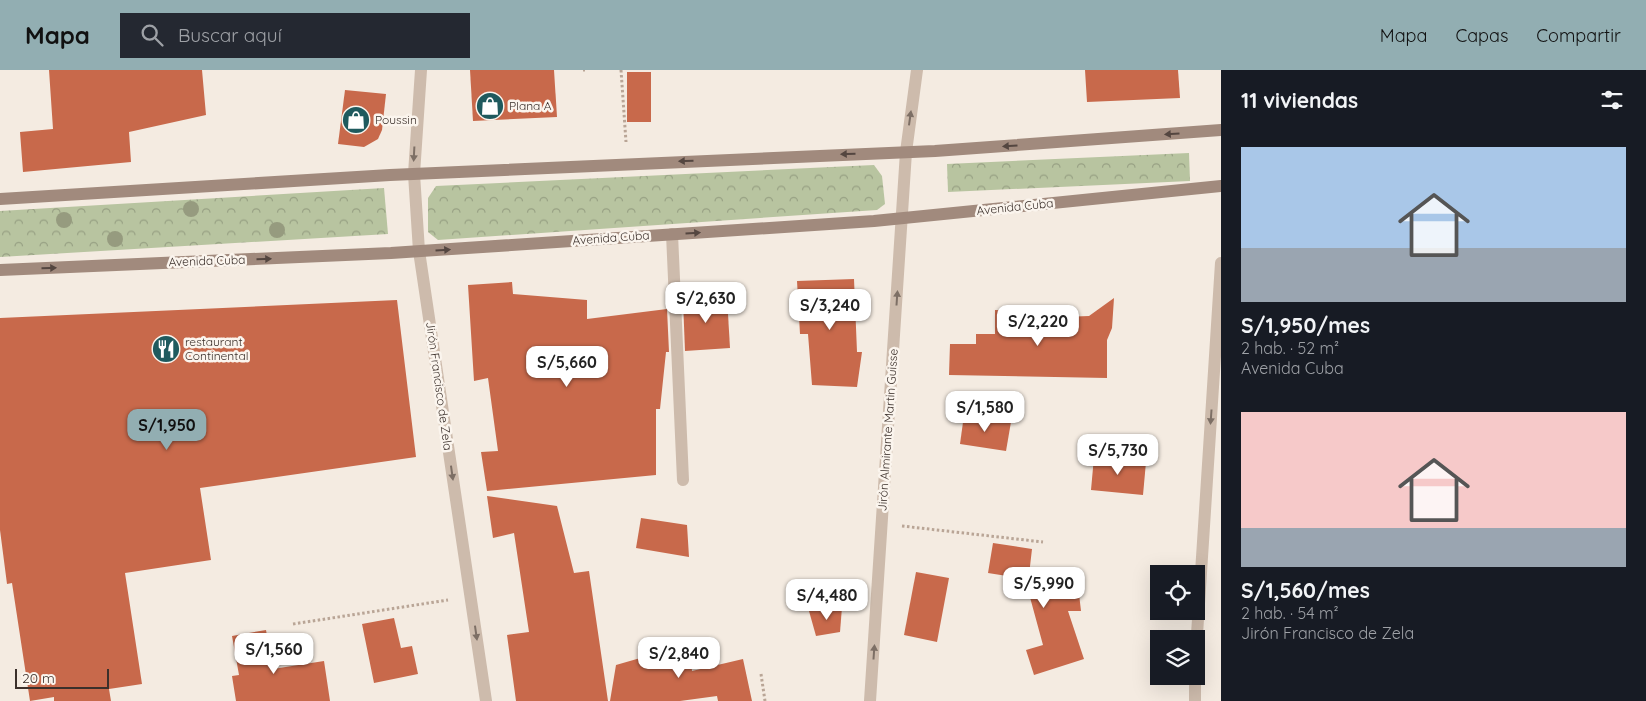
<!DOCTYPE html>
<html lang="es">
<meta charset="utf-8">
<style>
:root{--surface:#171b24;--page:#242831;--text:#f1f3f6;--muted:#9ea1a6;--accent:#92aeb2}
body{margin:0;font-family:Quicksand,sans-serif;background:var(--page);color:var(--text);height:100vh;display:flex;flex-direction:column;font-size:19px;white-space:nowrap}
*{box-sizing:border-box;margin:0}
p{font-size:16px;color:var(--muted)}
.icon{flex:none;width:28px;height:28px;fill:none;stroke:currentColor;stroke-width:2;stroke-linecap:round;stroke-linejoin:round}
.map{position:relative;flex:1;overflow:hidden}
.side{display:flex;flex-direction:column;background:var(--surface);width:425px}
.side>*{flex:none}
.fabs{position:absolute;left:1150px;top:495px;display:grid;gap:10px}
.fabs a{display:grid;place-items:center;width:55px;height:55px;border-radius:0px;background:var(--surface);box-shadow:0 5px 20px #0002;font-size:25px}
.scale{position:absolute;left:15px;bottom:12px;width:94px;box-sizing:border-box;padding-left:5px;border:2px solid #3b302b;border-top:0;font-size:14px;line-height:18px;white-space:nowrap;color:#3b302b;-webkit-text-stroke:4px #fbf5ee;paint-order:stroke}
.price{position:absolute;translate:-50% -42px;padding:0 11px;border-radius:10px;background:#fff;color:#222;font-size:16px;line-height:32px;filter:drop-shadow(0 1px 2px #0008)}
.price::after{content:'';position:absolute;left:50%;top:30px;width:15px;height:11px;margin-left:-8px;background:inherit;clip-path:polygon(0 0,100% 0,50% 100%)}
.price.active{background:var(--accent);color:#111}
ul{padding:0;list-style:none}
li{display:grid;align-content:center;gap:10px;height:265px;padding:0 20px}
li span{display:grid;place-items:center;height:155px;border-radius:0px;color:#555}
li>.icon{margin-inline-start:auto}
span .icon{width:90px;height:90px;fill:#fffc;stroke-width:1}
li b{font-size:21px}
h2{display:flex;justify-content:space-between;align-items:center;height:60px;padding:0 20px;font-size:21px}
header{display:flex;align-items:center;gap:30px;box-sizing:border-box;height:70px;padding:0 25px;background:var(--accent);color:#111}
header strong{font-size:24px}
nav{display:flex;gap:28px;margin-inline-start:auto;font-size:18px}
.search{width:350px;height:45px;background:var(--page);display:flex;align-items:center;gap:12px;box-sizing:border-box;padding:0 18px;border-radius:0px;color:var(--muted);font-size:19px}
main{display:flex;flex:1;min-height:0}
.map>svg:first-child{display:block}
.park{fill:url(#park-crowns)}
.building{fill:#c8694b}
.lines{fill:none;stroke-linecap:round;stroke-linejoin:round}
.path{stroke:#b9a596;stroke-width:3;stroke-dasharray:2.5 2.5;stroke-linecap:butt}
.service{stroke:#cdbbac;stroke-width:12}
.minor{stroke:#cdbbac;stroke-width:12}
.secondary{stroke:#a18a7d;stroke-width:12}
.tree{fill:#969b7f}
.oneway{fill:#7d6f65}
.oneway2{fill:#544640}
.labels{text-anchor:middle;stroke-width:5;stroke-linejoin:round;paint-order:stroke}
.poi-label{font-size:12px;fill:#3b302b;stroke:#fbf5ee;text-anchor:start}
.street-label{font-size:12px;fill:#3b302b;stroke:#fbf5ee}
</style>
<header>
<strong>Mapa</strong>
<div class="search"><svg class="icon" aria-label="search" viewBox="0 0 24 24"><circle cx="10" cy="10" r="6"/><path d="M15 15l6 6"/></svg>Buscar aquí</div>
<nav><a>Mapa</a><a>Capas</a><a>Compartir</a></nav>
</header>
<main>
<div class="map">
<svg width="1221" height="631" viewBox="0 0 1221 631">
<defs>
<pattern id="park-crowns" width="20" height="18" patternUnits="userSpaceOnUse" patternTransform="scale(1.25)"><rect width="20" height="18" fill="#b8c4a0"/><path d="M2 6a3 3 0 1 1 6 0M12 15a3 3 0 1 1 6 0" fill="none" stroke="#97a083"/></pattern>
</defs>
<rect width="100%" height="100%" fill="#f4ebe1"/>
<g class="park">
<polygon points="1189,83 1190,111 948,122 947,94"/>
<polygon points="874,95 882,106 885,134 877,140 438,170 428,162 428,128 436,116"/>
<polygon points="384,118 388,164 0,187 0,141"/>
</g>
<g class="building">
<polygon points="49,0 202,0 206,45 129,62 131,92 23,102 20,62 53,59"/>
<polygon points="470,0 554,0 557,47 473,51"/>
<polygon points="1085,0 1178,0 1180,28 1087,32"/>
<rect x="627" y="2" width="24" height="50"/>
<polygon points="345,20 386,24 382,60 378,69 364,77 338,74"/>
<polygon points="854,209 857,282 862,282 857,317 812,315 808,264 800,264 797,211"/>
<polygon points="512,212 513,224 587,230 587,249 667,239 669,282 666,282 660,339 656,339 656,405 487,421 481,382 498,381 488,308 474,311 468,215"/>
<polygon points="727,227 730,278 685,281 683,230"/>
<polygon points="1114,228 1112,258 1107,270 1107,308 949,305 950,274 976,274 976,264 995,264 995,240 1027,241 1036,248 1089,246"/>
<polygon points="397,230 416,387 200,418 211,490 125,503 142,614 109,619 111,631 54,631 54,627 30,631 12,513 7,514 0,460 0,248"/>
<polygon points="964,345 1011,352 1006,381 960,374"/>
<polygon points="1094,387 1146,392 1143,425 1091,420"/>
<polygon points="487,426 557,436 574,503 589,501 608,631 516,631 507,565 529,562 514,463 493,468"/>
<polygon points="641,448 687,455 689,487 636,478"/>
<polygon points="993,473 1032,479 1029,505 1078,515 1081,541 1068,541 1084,589 1034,605 1026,580 1043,575 1025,509 988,503"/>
<polygon points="916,502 949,508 937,572 904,565"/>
<polygon points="842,537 840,562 816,566 809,541"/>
<polygon points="394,548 401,578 412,576 418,604 374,613 362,554"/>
<polygon points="266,560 273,599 324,591 330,631 236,631 232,606 239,605 232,566"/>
<polygon points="689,574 692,601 743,589 752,631 718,631 717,626 680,631 610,631 616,595"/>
</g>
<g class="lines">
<g class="path">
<polyline points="583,0 585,0"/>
<polyline points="621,0 626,72"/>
<polyline points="902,456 1043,472"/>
<polyline points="293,554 448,530"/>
<polyline points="761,604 765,631"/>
</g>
<polyline class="service" points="672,164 683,410"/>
<g class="minor">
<polyline points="421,0 414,104 419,181 486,631"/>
<polyline points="1196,580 1221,193"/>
<polyline points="1195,606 1195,631"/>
<polyline points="870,631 906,82 917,0"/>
</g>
<g class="secondary">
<polyline points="0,129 390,105 935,81 1221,60"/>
<polyline points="0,200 391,183 874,151 1221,116"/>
</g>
</g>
<g class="tree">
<circle cx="191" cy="139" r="8"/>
<circle cx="64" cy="150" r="8"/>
<circle cx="277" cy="160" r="8"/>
<circle cx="115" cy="169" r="8"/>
</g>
<defs><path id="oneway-solid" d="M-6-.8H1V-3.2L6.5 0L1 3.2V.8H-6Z" transform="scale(1.25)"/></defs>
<g class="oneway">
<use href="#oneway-solid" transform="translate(910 48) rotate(-82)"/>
<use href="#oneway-solid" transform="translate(414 84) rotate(93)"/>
<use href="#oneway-solid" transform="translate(897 228) rotate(-86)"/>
<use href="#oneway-solid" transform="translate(1211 347) rotate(94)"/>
<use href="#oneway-solid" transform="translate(452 403) rotate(82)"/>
<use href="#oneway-solid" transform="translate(476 563) rotate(82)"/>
<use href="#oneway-solid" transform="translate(874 582) rotate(-86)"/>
</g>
<g class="oneway2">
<use href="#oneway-solid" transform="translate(1172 64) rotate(176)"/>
<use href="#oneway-solid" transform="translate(1010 76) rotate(176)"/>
<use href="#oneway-solid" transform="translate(848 84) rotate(178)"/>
<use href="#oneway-solid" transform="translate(686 91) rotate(178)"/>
<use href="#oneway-solid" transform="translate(693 163) rotate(-4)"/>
<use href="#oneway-solid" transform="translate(443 180) rotate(-4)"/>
<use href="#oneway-solid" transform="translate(264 189) rotate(-2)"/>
<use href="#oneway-solid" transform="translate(49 198) rotate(-2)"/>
</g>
<defs>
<symbol id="shop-disc" viewBox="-11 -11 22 22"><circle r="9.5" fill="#1f5a5e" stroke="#fbf5ee"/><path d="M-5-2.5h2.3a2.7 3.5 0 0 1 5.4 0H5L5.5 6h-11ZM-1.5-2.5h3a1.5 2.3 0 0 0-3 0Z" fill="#fff"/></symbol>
<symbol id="restaurant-disc" viewBox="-11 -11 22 22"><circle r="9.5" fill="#1f5a5e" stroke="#fbf5ee"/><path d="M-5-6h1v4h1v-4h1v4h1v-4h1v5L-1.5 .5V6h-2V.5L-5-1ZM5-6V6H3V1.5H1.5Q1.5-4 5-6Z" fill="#fff"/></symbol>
</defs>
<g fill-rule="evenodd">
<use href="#shop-disc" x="474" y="20" width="32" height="32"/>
<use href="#shop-disc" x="340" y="34" width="32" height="32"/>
<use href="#restaurant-disc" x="150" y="263" width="32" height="32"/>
</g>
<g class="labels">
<g class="poi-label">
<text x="509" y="40">Plana A</text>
<text x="375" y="54">Poussin</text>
<text x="185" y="276">restaurant<tspan x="185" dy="14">Continental</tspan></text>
</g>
<g class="street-label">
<text transform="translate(1015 137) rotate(-6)" y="4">Avenida Cuba</text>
<text transform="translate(611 168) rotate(-4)" y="4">Avenida Cuba</text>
<text transform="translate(207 191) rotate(-2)" y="4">Avenida Cuba</text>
<text transform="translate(439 316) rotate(82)" y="4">Jirón Francisco de Zela</text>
<text transform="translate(888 360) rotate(-86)" y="4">Jirón Almirante Martin Guisse</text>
</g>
</g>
</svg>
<div class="fabs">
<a><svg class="icon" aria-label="locate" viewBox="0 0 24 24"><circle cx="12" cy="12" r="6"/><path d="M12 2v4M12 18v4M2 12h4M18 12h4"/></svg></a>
<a><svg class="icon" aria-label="layers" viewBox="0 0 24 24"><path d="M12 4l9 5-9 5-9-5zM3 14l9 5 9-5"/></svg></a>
</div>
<div class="scale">20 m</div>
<b class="price" style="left:706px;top:254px">S/2,630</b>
<b class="price" style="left:830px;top:261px">S/3,240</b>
<b class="price" style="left:1038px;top:277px">S/2,220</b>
<b class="price" style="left:567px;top:318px">S/5,660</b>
<b class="price" style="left:985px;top:363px">S/1,580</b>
<b class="price active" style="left:167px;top:381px">S/1,950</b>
<b class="price" style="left:1118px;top:406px">S/5,730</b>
<b class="price" style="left:1044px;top:539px">S/5,990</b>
<b class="price" style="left:827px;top:551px">S/4,480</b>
<b class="price" style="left:274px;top:605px">S/1,560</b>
<b class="price" style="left:679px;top:609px">S/2,840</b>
</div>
<section class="side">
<h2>11 viviendas<svg class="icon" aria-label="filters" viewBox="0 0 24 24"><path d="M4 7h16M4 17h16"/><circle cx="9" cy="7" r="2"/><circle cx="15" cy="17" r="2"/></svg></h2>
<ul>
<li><span style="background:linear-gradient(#a9c7e8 65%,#9aa5b1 0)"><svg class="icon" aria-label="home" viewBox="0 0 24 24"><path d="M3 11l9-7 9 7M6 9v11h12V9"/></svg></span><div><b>S/1,950/mes</b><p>2 hab. · 52 m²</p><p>Avenida Cuba</p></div></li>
<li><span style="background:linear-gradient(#f6c9c9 75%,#9aa5b1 0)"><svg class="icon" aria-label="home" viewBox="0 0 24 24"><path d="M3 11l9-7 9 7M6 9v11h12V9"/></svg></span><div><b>S/1,560/mes</b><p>2 hab. · 54 m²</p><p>Jirón Francisco de Zela</p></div></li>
</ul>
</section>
</main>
